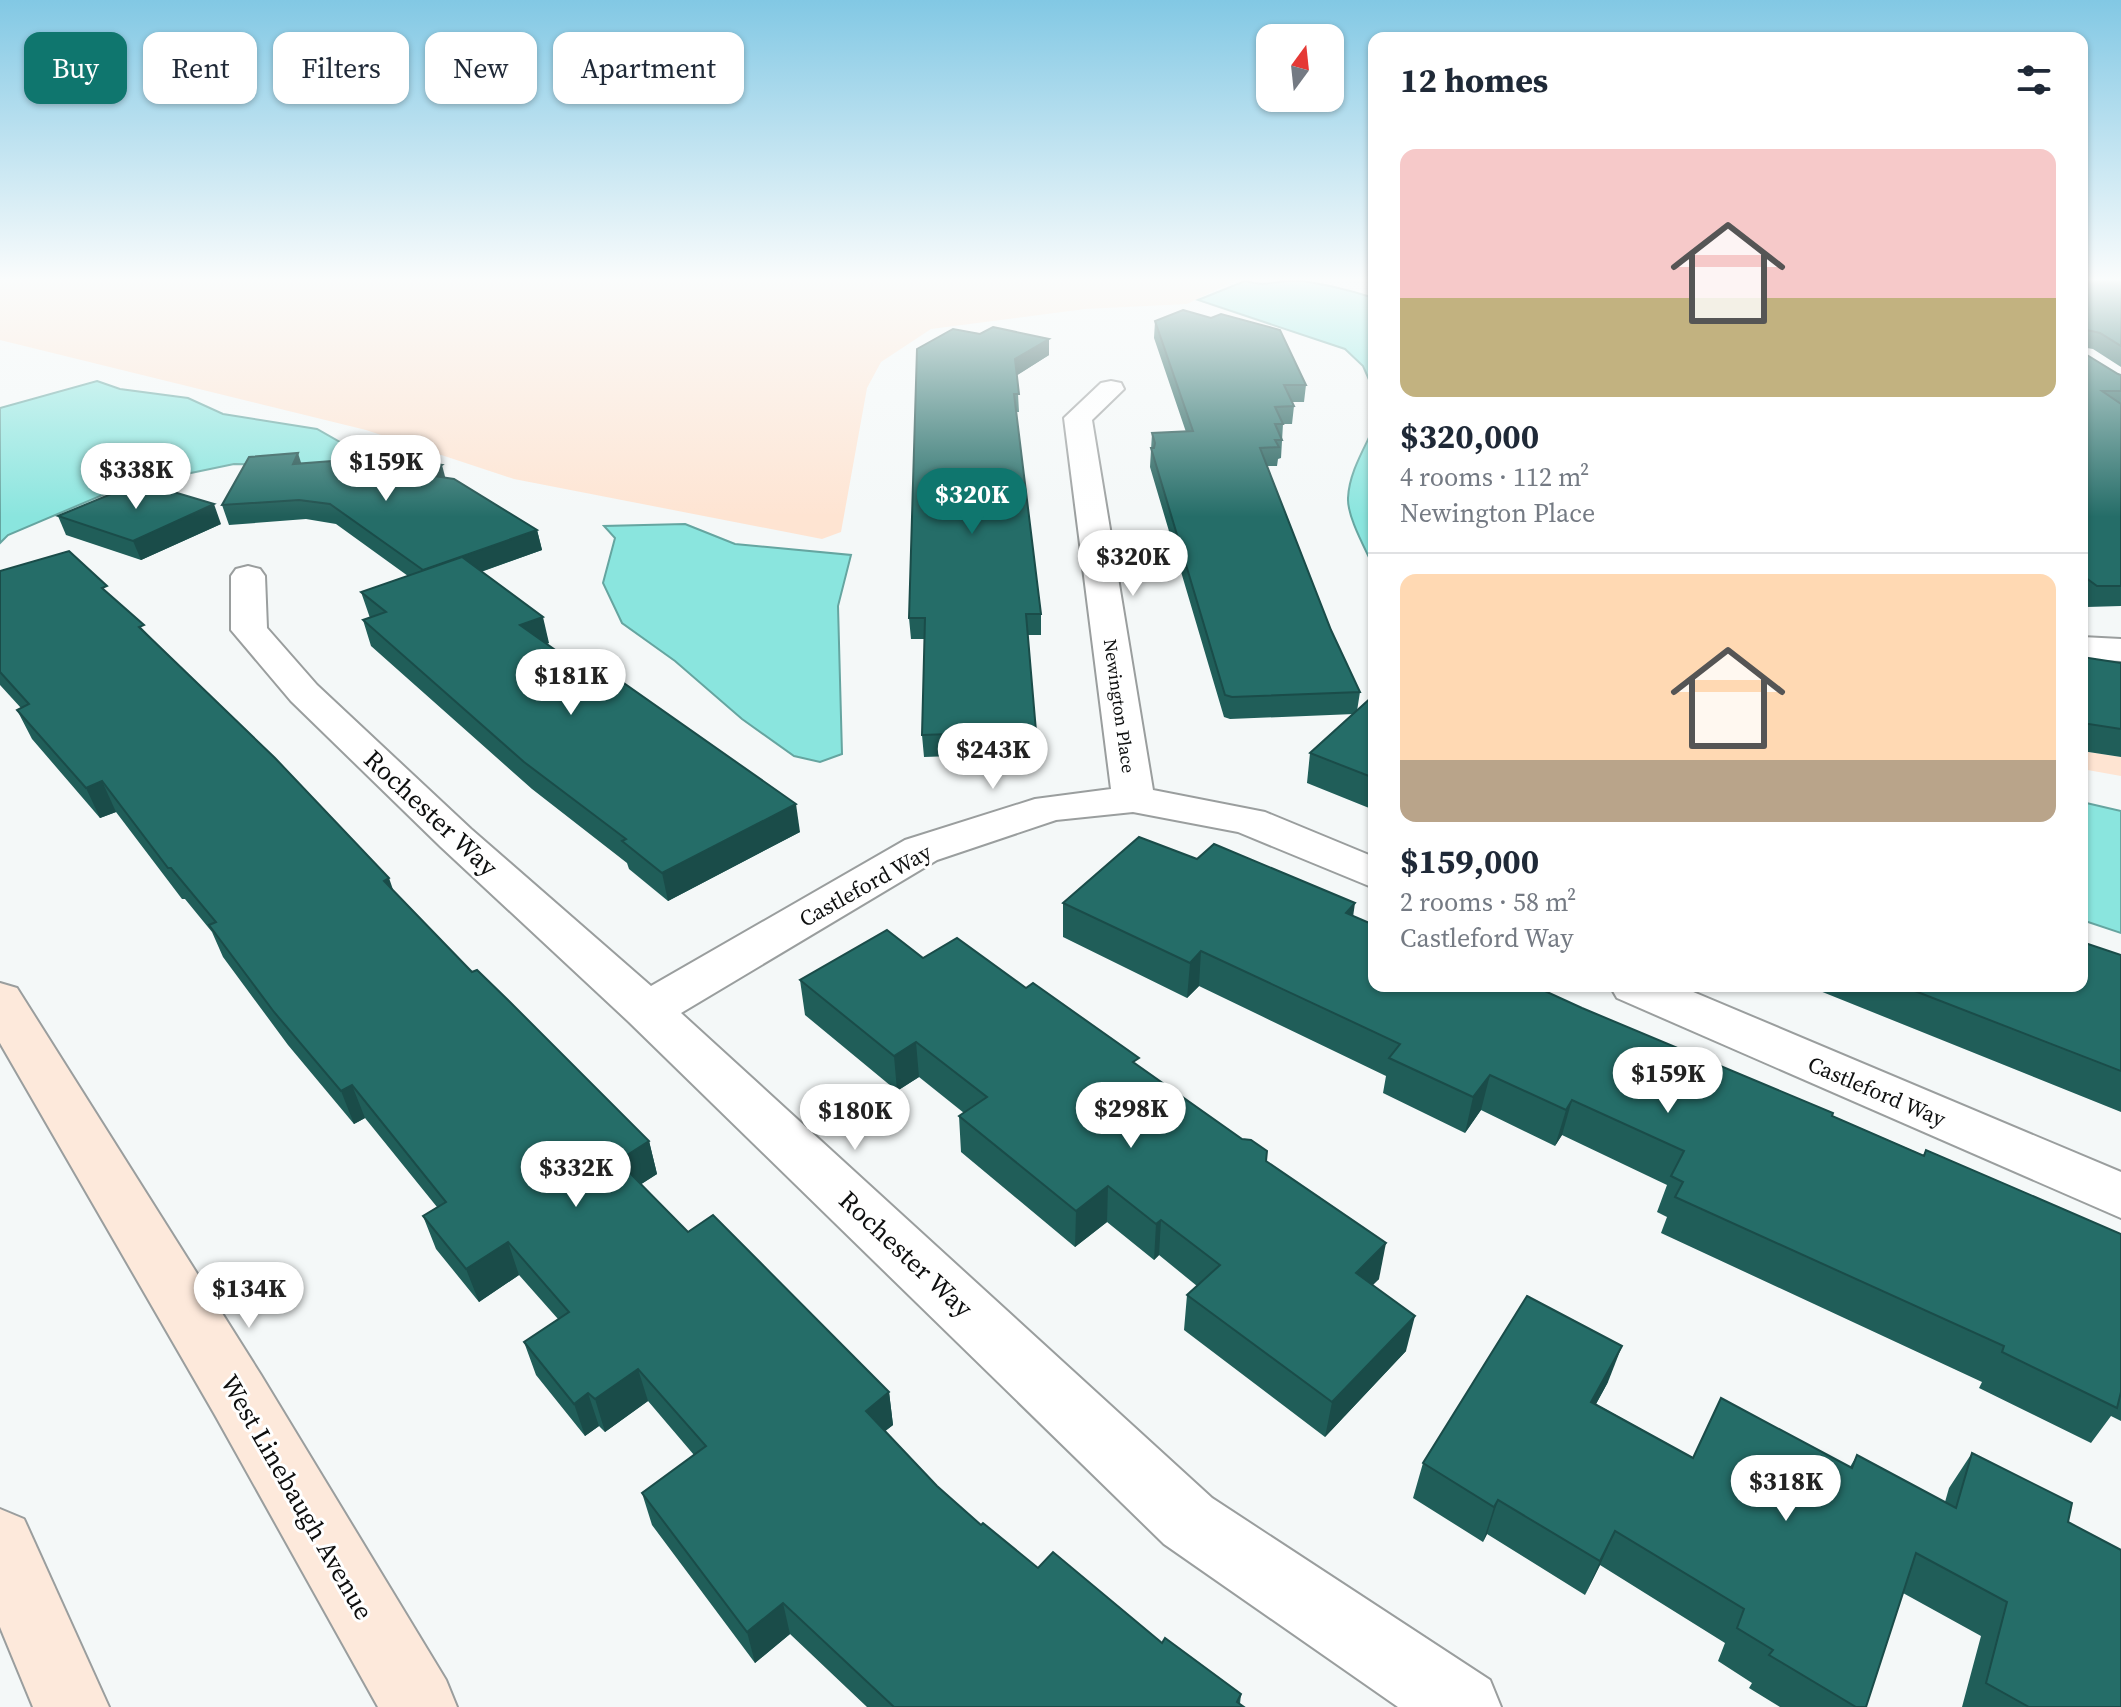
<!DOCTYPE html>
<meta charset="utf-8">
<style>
:root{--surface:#fff;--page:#f2f2f3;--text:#1f2937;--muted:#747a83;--line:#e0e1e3;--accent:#0f766e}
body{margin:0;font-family:"Source Serif 4",serif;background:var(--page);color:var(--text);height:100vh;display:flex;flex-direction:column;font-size:30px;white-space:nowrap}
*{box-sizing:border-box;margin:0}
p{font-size:26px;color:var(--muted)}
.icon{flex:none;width:44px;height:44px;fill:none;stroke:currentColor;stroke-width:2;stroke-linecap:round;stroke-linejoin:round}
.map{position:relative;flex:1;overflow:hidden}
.side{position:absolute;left:1368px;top:32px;width:720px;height:960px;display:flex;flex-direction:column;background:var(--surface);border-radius:16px;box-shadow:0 2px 6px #0004}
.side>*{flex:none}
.guide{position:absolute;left:24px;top:32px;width:760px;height:72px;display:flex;gap:16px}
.needle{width:52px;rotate:15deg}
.tools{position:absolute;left:1256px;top:24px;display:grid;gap:16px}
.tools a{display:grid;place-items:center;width:88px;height:88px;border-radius:16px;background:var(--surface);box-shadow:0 2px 6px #0004;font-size:40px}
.price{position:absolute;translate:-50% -68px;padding:0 18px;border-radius:28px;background:#fff;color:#222;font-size:26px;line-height:52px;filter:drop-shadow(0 2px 4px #0008)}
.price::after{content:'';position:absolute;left:50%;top:48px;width:24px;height:18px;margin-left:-12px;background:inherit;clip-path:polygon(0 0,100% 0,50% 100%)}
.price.on{background:var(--accent);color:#fff}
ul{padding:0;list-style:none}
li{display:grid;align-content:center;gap:16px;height:424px;padding:0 32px}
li+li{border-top:2px solid var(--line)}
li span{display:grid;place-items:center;height:248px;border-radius:16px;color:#555}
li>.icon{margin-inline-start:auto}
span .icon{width:144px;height:144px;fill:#fffc;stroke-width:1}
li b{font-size:34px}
h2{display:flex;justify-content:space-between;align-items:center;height:96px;padding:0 32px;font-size:34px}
.chip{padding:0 28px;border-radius:16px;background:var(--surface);box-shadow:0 2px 6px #0004;font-size:28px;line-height:72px}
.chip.on{background:var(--accent);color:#fff}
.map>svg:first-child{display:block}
.green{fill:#fee4d2}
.water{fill:#8ae5de;stroke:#65a5a0;stroke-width:2}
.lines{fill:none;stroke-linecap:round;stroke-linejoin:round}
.minor-casing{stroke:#9a9e9e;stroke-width:4}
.secondary-casing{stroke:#9a9e9e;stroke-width:4}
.minor{fill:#fff;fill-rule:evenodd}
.secondary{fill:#fde9db;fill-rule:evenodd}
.wall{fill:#205e59}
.shaded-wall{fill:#1a4c49}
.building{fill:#256d68;stroke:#1a4c49;stroke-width:2}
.labels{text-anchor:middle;stroke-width:6;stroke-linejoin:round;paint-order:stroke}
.far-street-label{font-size:18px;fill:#0e0f0f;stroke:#fff}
.street-label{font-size:22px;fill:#0e0f0f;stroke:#fff}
.near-street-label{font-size:26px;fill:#0e0f0f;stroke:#fff}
</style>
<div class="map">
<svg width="2121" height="1707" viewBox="0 0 2121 1707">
<rect width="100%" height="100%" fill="#f4f8f8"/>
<g class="green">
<polygon points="0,278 1250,278 1234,281 1187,304 1085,309 931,329 881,362 867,388 841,532 822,539 514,479 366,430 0,340"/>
<polygon points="2082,751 2121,757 2121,776 2082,769"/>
</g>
<g class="water">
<path d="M1245,281C1267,288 1280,279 1301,281C1326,284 1349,290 1374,298V391L1363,366L1345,349L1198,300Z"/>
<polygon points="97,381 120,389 188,398 223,414 317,429 345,445 335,465 234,464 119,488 8,535 0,543 0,408"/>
<path d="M1374,427V568C1366,550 1347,517 1348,498C1349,473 1364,449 1374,427Z"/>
<polygon points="685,524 735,544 851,555 838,606 842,754 820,762 794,756 742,719 675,661 622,623 603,583 615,538 604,526"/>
<polygon points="2082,802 2121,811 2121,933 2082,920"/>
</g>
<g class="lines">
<defs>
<g id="minor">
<polygon points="1111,381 1121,383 1124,389 1092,420 1153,790 1265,812 1374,857 1374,888 1238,832 1133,812 1056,820 937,860 681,1013 1212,1498 1490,1680 1501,1707 1398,1707 1164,1544 629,1022 441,847 291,701 231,630 231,576 236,569 248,566 260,569 265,576 267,628 317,685 471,829 651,986 905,840 1035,799 1111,789 1064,418 1101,383"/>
<polygon points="2082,637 2121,639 2121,661 2082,659"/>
<polygon points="1610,986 1679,986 2121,1172 2121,1218 1617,998"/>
</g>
<g id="secondary">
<polygon points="0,983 17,988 261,1375 446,1680 457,1707 378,1707 215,1415 0,1043"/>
<polygon points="0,1509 24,1519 109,1707 33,1707 0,1627"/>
</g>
</defs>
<use href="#minor" class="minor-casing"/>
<use href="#secondary" class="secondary-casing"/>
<use href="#minor" class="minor"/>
<use href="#secondary" class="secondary"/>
</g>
<g class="wall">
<polygon points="2082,278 2121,278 2121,367 2093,349 2087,348 2087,355 2118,374 2121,375 2121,606 2087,607 2082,602"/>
<polygon points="1155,321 1306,385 1304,402 1292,402 1294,406 1292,424 1283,424 1281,458 1278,459 1277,466 1267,466 1331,630 1360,692 1357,711 1374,695 1374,810 1307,783 1310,753 1354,714 1230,719 1224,717 1150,467 1152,433 1186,432 1154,338"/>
<polygon points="980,334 1049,339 1049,355 1017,375 1019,412 1016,412 1041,614 1041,635 1028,635 1036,731 1036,753 924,757 922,735 925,639 911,639 909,618"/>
<polygon points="301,463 445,477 537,530 542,550 481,572 549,643 546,644 800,832 668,901 629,869 627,863 532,789 371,646 363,620 370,618 361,592 408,576 336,524 306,519 229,525 222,505"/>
<polygon points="58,516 221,524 141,560 66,535"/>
<polygon points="0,571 110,595 472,972 649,1141 657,1174 641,1184 688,1232 889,1392 893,1425 885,1431 937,1486 981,1525 1038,1568 1162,1643 1241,1694 1240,1704 1244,1707 867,1707 790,1634 755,1663 652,1525 642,1493 694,1455 648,1401 605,1432 599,1426 585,1436 536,1375 524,1342 558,1319 519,1275 479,1302 436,1249 423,1216 437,1207 365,1118 354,1124 288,1045 223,957 212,932 185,899 182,899 116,812 100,818 32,739 17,710 21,708 0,685"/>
<polygon points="2082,657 2121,663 2121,757 2082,751"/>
<polygon points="1197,859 1353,916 1374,986 1582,1008 1923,1155 1926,1150 2121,1234 2121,1421 2111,1416 2091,1443 1979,1388 1982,1382 1661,1233 1667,1217 1657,1212 1667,1185 1562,1135 1555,1146 1481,1110 1465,1133 1383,1093 1386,1076 1199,986 1187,998 1063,937 1063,903"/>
<polygon points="2121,955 2121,1112 1815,989 1816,986 2082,986"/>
<polygon points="923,958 1026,988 1138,1066 1266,1161 1379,1279 1372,1285 1406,1351 1325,1437 1184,1330 1187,1295 1197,1286 1159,1255 1154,1260 1107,1222 1075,1247 961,1152 959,1116 964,1113 919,1077 897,1091 805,1015 800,980"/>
<polygon points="1608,1382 1596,1404 1693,1458 1850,1467 1857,1455 1945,1502 1949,1488 1972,1453 2068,1522 2121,1707 1962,1707 1981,1636 1903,1593 1856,1707 1780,1707 1749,1688 1752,1683 1718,1661 1725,1643 1600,1565 1585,1595 1487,1534 1483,1542 1413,1498 1423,1463"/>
</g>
<g class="shaded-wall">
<polygon points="1049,339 1049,355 1016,376 1015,359"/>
<polygon points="298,453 304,472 293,464"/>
<polygon points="442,465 447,484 427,475"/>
<polygon points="214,504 221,524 141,560 133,541"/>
<polygon points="537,530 542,550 429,590 423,570"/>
<polygon points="543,617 549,643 526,651 520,625"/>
<polygon points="102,781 116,812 100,818 86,788"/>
<polygon points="796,804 800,832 668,901 662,873"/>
<polygon points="389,878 400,910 384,881"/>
<polygon points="1355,903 1350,938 1346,913"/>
<polygon points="1201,951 1199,986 1187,998 1190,963"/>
<polygon points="916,1042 919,1077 897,1091 894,1056"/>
<polygon points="1490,1075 1481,1110 1465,1133 1473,1097"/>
<polygon points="352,1085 365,1118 354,1124 341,1091"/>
<polygon points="1572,1100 1562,1135 1555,1146 1566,1110"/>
<polygon points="649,1141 657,1174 626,1194 618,1161"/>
<polygon points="1108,1186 1107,1222 1075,1247 1076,1211"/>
<polygon points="1161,1220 1159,1255 1154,1260 1156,1224"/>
<polygon points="508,1242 519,1275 479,1302 466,1269"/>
<polygon points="1386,1243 1379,1279 1349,1309 1356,1273"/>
<polygon points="1415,1316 1406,1351 1325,1437 1332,1402"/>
<polygon points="1622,1346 1608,1382 1578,1437 1591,1402"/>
<polygon points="638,1369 648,1401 605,1432 595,1399"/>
<polygon points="889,1392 893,1425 870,1443 866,1411"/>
<polygon points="588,1393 599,1426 585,1436 574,1404"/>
<polygon points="1498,1500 1487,1534 1483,1542 1494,1507"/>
<polygon points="1615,1531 1600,1565 1585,1595 1600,1561"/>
<polygon points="783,1603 790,1634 755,1663 747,1632"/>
</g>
<g class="building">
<polygon points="2082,278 2121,278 2121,346 2100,333 2087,330 2087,355 2118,374 2121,375 2121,391 2102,391 2121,404 2121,586 2097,586 2082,575"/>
<polygon points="1183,310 1211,318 1221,314 1280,330 1306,385 1284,385 1294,406 1275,407 1283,424 1275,424 1282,440 1275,440 1279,447 1260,448 1331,630 1360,692 1232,697 1225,695 1151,448 1154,448 1155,443 1152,433 1193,431 1155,321"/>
<polygon points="993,327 1049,339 1015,359 1019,394 1014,394 1041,614 1026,614 1036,731 922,735 925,618 909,618 917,349 953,329 980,334"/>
<polygon points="298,453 293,464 385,457 442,465 427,475 454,479 537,530 423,570 330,504 299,500 222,505 249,457"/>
<polygon points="140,482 214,504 133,541 58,516"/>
<polygon points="69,551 107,586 102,588 144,625 139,627 275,758 389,878 384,881 472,972 477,970 509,1001 649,1141 618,1161 688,1232 713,1215 889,1392 866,1411 937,1486 981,1525 983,1523 1038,1568 1053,1552 1162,1643 1165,1638 1241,1694 1237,1702 1244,1707 894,1707 783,1603 747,1632 642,1493 706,1446 638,1369 595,1399 588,1393 574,1404 524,1342 569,1312 508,1242 466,1269 423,1216 446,1202 352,1085 341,1091 274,1012 209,925 216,922 171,868 168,868 102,781 86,788 17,710 29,704 0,672 0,571"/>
<polygon points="462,557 543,617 520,625 602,683 615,677 796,804 662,873 622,841 626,839 524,762 363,620 386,612 361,592"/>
<polygon points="2082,657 2121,663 2121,729 2082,723"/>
<polygon points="1374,695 1374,778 1310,753"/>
<polygon points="1139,837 1197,859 1214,844 1355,903 1346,913 1374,925 1374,986 1534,986 1582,1008 1833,1113 1832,1116 1924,1156 1926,1150 2121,1234 2121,1392 2117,1408 2002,1352 2004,1346 1675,1197 1683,1182 1671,1176 1684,1151 1572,1100 1566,1110 1490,1075 1473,1097 1389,1058 1400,1044 1201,951 1190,963 1063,903"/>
<polygon points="887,930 923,958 957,938 1026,988 1033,983 1139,1058 1133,1062 1242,1139 1251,1140 1267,1151 1266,1161 1386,1243 1356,1273 1415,1316 1332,1402 1187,1295 1220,1265 1161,1220 1156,1224 1108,1186 1076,1211 959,1116 987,1097 916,1042 894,1056 800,980"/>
<polygon points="2082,942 2121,955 2121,1071 1902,986 2082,986"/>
<polygon points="1527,1296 1622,1346 1591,1402 1693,1458 1721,1398 1852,1468 1857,1455 1956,1508 1972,1453 2072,1503 2068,1522 2121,1550 2121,1707 2029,1707 1986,1683 2007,1602 1916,1553 1866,1707 1856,1707 1769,1655 1773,1650 1737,1628 1744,1609 1615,1531 1600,1561 1498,1500 1494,1507 1423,1463"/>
</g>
<linearGradient id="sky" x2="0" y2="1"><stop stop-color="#82c8e4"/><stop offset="0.54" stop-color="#fafcfc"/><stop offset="1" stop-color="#fafcfc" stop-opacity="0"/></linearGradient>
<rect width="2121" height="517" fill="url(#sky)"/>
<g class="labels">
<g class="far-street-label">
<text transform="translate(1119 706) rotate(82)" y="6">Newington Place</text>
</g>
<g class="street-label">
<text transform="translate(865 885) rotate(-29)" y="8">Castleford Way</text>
<text transform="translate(1877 1091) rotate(23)" y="8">Castleford Way</text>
</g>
<g class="near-street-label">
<text transform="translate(431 813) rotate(43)" y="9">Rochester Way</text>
<text transform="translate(906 1254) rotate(43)" y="9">Rochester Way</text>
<text transform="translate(297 1497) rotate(60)" y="9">West Linebaugh Avenue</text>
</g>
</g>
</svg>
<div class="tools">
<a><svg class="needle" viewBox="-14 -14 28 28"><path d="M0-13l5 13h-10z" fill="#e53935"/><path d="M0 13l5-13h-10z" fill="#747a83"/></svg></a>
</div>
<b class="price" style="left:386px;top:503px">$159K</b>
<b class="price" style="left:136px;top:511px">$338K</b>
<b class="price on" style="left:972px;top:536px">$320K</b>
<b class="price" style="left:1133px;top:598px">$320K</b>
<b class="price" style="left:571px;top:717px">$181K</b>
<b class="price" style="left:993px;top:791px">$243K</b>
<b class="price" style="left:1668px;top:1115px">$159K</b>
<b class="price" style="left:1131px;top:1150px">$298K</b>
<b class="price" style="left:855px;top:1152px">$180K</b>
<b class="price" style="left:576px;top:1209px">$332K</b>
<b class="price" style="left:249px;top:1330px">$134K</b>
<b class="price" style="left:1786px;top:1523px">$318K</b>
<div class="guide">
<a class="chip on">Buy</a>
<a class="chip">Rent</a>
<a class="chip">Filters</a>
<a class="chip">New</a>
<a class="chip">Apartment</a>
</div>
<section class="side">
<h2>12 homes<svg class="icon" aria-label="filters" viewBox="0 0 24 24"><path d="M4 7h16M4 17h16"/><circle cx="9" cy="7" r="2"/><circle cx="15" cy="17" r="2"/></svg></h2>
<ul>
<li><span style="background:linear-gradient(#f6c9c9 60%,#c2b280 0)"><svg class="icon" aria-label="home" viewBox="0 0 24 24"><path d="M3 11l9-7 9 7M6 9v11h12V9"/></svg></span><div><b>$320,000</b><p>4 rooms · 112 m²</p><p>Newington Place</p></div></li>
<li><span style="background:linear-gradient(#ffd9b3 75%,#b9a48a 0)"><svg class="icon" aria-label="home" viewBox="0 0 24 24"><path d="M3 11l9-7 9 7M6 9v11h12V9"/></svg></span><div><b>$159,000</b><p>2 rooms · 58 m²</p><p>Castleford Way</p></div></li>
</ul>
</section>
</div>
